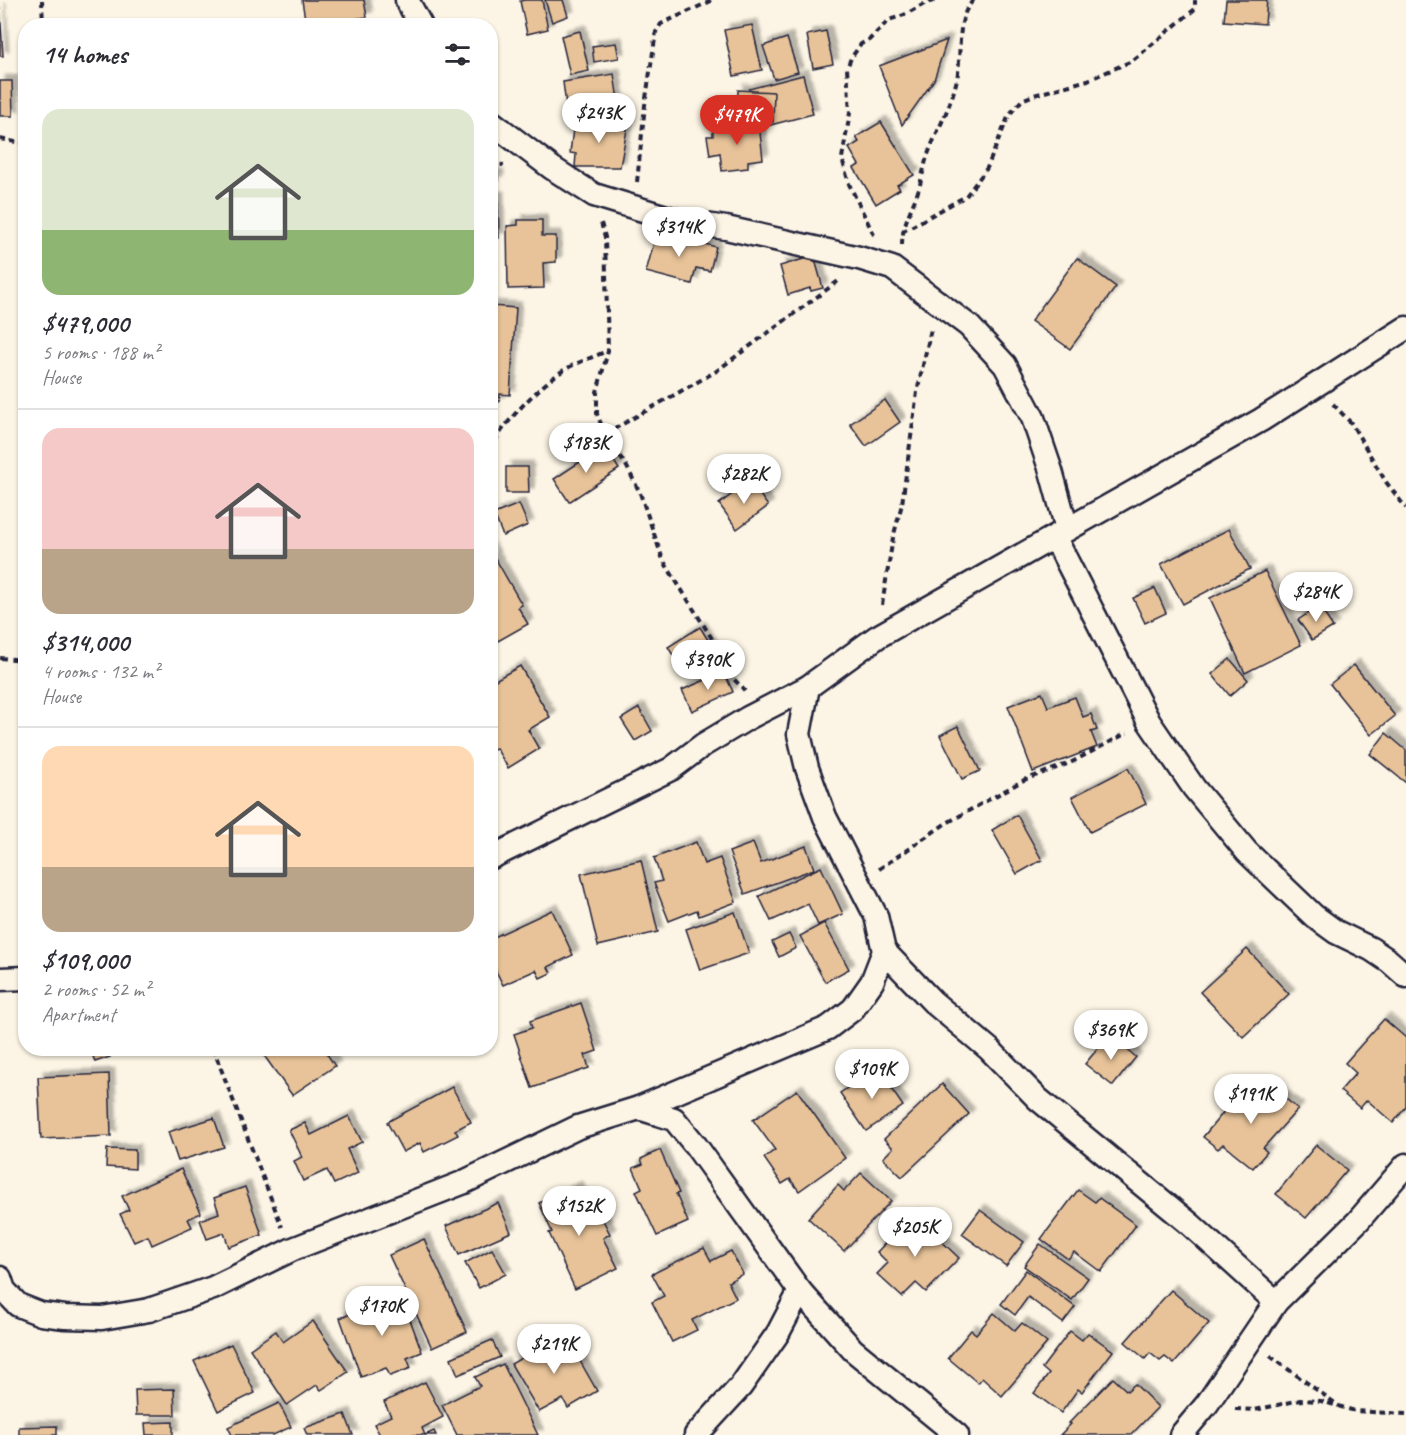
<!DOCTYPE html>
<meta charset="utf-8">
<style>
:root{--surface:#fff;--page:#f2f2f3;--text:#2b2b33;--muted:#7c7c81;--line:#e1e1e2;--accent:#d93025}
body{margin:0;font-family:Caveat,sans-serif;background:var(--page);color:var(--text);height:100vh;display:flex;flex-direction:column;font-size:22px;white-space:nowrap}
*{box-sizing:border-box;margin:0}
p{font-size:20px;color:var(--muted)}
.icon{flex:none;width:33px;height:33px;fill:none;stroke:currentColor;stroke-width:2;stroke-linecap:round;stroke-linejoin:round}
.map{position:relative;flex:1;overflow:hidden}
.panel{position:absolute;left:18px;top:18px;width:480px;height:1038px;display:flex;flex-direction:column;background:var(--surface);border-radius:24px;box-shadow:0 2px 4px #0004}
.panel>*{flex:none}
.price{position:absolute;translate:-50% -51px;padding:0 14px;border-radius:21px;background:#fff;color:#222;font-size:20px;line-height:39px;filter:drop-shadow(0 2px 3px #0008)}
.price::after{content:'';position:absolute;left:50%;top:36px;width:18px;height:14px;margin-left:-9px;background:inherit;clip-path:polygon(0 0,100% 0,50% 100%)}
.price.active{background:var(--accent);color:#fff}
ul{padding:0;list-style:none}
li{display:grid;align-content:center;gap:12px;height:318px;padding:0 24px}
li+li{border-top:2px solid var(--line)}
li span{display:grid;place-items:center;height:186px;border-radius:18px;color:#555}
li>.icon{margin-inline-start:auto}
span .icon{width:108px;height:108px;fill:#fffc;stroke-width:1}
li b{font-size:26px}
h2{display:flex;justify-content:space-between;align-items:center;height:72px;padding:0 24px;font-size:26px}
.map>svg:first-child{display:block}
.building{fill:#e8c399;stroke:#22223b;stroke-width:1.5;filter:url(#shadow)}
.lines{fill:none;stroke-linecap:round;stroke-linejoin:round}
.street-casing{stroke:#22223b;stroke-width:27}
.path{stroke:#22223b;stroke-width:4;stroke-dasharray:6 4.5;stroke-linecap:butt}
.street{stroke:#fcf5e5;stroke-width:22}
</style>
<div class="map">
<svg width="1406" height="1435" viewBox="0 0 1406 1435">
<defs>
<filter id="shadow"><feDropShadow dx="5.5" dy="-5.5" stdDeviation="1.5" flood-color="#0004"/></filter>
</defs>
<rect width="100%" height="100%" fill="#fcf5e5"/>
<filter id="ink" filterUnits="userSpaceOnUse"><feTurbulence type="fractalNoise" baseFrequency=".0167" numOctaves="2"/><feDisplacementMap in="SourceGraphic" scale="12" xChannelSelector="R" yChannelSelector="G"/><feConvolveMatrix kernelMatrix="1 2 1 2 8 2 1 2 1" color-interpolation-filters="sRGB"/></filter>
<g filter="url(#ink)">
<g class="building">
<polygon points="302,0 364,0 367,17 306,26"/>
<polygon points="525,0 542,0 548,29 527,34 520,1"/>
<polygon points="545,0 563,0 568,16 552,22"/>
<polygon points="1226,0 1267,0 1265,24 1224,21"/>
<polygon points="0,8 3,56 0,56"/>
<polygon points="752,25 762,70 734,76 724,30"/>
<polygon points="580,31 589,71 570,75 561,36"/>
<polygon points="826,31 833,64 813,68 807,35"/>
<polygon points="787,38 798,72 774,79 763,46"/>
<polygon points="947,40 934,80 902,125 879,66"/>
<polygon points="616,43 619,58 594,62 592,46"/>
<polygon points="614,74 620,113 568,121 563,82"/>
<polygon points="803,75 813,114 759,128 749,89"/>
<polygon points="0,81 12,81 13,116 0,116"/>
<polygon points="738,90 774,92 773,122 737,120"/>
<polygon points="579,119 628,124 620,167 575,167 576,154 570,153 573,129 578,129"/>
<polygon points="881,122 914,175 897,185 900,189 876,204 854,168 859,165 849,148 859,142 856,137"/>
<polygon points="759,124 763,159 748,161 748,168 722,171 720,153 710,155 707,136 713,136 713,130"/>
<rect x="490" y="175" width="8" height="6"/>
<polygon points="490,197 498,197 499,238 490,238"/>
<polygon points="518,220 542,220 542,236 556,236 556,262 543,263 544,288 508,289 507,226 518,225"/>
<polygon points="657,231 716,247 710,271 696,268 692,284 646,272"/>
<polygon points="814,256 823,288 811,291 810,288 788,295 780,266"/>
<polygon points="1077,258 1116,287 1070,349 1031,321"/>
<polygon points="492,306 516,308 510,395 500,394 499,402 490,401"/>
<polygon points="885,400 900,422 866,446 850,424"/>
<polygon points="604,446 619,469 569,502 554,479"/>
<polygon points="506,467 528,467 529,493 506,493"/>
<polygon points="750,481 768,506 737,529 719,504"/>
<polygon points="519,504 528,525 503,536 494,514"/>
<polygon points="1229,529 1250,569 1183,604 1161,564"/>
<polygon points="490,549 522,605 518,607 528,624 498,641 490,627"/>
<polygon points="1265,571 1301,645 1245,673 1210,598"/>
<polygon points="1155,588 1166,613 1145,623 1133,598"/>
<polygon points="1319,606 1333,627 1312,640 1298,620"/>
<polygon points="700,627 724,666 710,674 697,654 679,665 668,647"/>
<polygon points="1230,659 1248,680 1230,696 1212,674"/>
<polygon points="1354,665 1395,716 1371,735 1330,684"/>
<polygon points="520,666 550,717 528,730 539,749 508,768 496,748 490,751 490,683"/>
<polygon points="724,672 733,692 692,711 682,690"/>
<polygon points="1042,693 1048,707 1075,697 1083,717 1091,714 1097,730 1091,732 1097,747 1033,772 1008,706"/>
<polygon points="639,708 652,731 635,741 621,719"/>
<polygon points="958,726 980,771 962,779 940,735"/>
<polygon points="1386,733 1406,750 1406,783 1370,754"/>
<polygon points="1128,768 1146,804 1090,832 1072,797"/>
<polygon points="1017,815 1042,860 1017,874 992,830"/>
<polygon points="696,842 704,864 720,858 736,902 699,916 697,910 669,921 654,883 662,881 654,858"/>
<polygon points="753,843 761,863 806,846 814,869 745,894 729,852"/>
<polygon points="641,860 658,932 598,946 581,874"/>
<polygon points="821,867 843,914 818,925 808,904 771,921 759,896"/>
<polygon points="552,910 573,955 548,967 551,973 540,978 536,970 503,985 490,959 490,939"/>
<polygon points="735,912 749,953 700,970 686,929"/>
<polygon points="824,923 849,969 825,982 800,936"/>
<polygon points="789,934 796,948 779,957 772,942"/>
<polygon points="1247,949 1289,994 1243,1037 1200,992"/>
<polygon points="581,1003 597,1051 585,1055 589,1068 532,1088 514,1034 532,1028 530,1021"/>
<polygon points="1384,1019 1406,1038 1406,1107 1393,1123 1367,1100 1360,1108 1340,1091 1356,1073 1345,1063"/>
<polygon points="1109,1035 1136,1057 1113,1086 1085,1064"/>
<polygon points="90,1048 107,1048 110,1057 95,1062"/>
<polygon points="270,1048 323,1048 335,1066 292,1095 263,1054"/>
<polygon points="877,1068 903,1106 866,1131 840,1093"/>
<polygon points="109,1074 111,1136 41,1139 38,1077"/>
<polygon points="942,1084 969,1114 902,1177 883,1158 893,1148 884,1139"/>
<polygon points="1263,1085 1277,1097 1280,1094 1298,1109 1263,1148 1267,1152 1253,1168 1223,1144 1218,1149 1203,1137 1236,1097 1246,1105"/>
<polygon points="452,1087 471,1122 455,1130 458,1135 424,1152 420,1143 403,1152 387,1122"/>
<polygon points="797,1090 845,1158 799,1191 790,1179 782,1184 764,1158 775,1150 753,1120"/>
<polygon points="349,1116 362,1142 347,1149 358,1173 334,1184 327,1170 303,1181 294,1161 302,1157 289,1130 305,1123 311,1135"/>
<polygon points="214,1118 224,1147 178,1161 168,1132"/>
<polygon points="1316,1145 1347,1170 1306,1218 1276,1194"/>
<polygon points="107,1149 135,1150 135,1169 106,1167"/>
<polygon points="660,1150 679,1193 676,1194 688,1222 657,1236 636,1191 642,1188 633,1168 643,1164 641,1159"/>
<polygon points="181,1169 201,1213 188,1219 192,1227 152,1245 148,1236 134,1242 120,1214 129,1210 122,1196"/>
<polygon points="861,1173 891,1201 844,1251 808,1218 838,1185 844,1191"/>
<polygon points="245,1187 262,1235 229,1247 224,1233 207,1239 200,1220 219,1213 214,1198"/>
<polygon points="577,1187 585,1203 592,1199 610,1234 603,1238 618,1268 575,1289 549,1233 552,1232 539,1203"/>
<polygon points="1078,1190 1095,1202 1099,1198 1136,1225 1101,1272 1074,1252 1068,1259 1041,1239"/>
<polygon points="498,1203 511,1232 459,1255 446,1226"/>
<polygon points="980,1210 1024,1242 1006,1266 962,1234"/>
<polygon points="913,1214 959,1258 926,1292 916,1283 902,1297 877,1274 888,1263 877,1252"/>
<polygon points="424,1239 467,1332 432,1348 389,1255"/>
<polygon points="1040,1244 1088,1278 1072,1300 1024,1266"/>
<polygon points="704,1248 711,1261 731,1251 743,1274 728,1282 736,1298 692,1320 697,1330 672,1342 652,1302 664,1296 652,1274"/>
<polygon points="492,1249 506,1274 479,1288 465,1263"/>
<polygon points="1026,1270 1075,1307 1063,1323 1028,1297 1015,1315 1001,1304"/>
<polygon points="1171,1290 1209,1323 1174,1364 1165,1357 1160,1361 1150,1353 1145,1359 1125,1342"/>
<polygon points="401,1295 422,1352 407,1358 411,1368 390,1376 386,1368 361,1377 340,1318"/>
<polygon points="994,1313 1015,1331 1022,1323 1047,1343 1002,1396 982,1378 978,1383 948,1358 971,1330 976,1334"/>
<polygon points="313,1321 348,1372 321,1390 317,1385 287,1405 250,1349 276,1331 283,1342"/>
<polygon points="1070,1331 1082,1340 1088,1333 1113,1351 1082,1392 1078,1389 1061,1413 1034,1393 1049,1374 1042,1368"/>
<polygon points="564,1333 597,1391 568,1408 563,1399 539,1412 511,1364"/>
<polygon points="492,1340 500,1357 458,1375 451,1358"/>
<polygon points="231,1344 255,1393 218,1411 194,1361"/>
<polygon points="503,1364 538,1435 457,1435 442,1405 480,1386 475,1377"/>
<polygon points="1113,1378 1127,1391 1135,1384 1158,1407 1131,1435 1060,1435 1071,1424 1069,1423"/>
<polygon points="425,1382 443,1417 422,1428 425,1435 434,1431 436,1435 380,1435 374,1424 391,1416 384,1402"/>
<polygon points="174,1389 175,1415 136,1415 135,1390"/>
<polygon points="279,1403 291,1427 273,1435 232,1435 228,1427"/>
<polygon points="345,1414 353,1435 307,1435 304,1428"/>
<polygon points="173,1422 173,1435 146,1435 145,1423"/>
<polygon points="57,1426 57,1435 19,1435 19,1427"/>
</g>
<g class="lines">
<defs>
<g id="street">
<polyline points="407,0 421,26"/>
<polyline points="490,121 552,168 594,195 679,221 726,228 859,258 892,268 969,326 1005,365 1033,418 1051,471 1067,529"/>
<polyline points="1055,538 1149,722 1194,788 1247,852 1314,916 1336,932 1371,949 1389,961 1406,976"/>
<polyline points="490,858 671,769 703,745 748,718 808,687 877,637 1261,420 1406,328"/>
<polyline points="884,951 933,1002 989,1049 1038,1099 1190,1224 1276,1302"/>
<polyline points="0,979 26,978"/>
<polyline points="639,1108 828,1028 853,1009 872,982 884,951 876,916 825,817 807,768 799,734 808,687"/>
<polyline points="0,1278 4,1290 18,1305 41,1314 65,1317 102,1318 149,1310 213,1288 293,1249 462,1183 578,1127 639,1108 674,1119 696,1146 800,1291 853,1350 957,1435"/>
<polyline points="696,1435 741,1386 778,1333 800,1291"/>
<polyline points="1181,1435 1207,1404 1276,1302 1358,1221 1406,1165"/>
</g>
</defs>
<use href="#street" class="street-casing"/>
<g class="path">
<polyline points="42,0 43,26"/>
<polyline points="0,139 26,144"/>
<polyline points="490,164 504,165"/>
<polyline points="637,182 645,105 656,32 661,24 713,0"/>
<polyline points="601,223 605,237 608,351 597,392 597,414 605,434 627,467 640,493 663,560 711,637 733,678 745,691"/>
<polyline points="902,232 966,196 987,168 1009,115 1022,100 1034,95 1088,80 1132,61 1195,9 1195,0"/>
<polyline points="874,235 849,184 842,158 850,113 847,68 851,58 861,44 869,40 889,20 904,15 926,3 937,0"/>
<path d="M902,245C902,227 909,214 916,197C921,184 923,170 927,157C936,132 950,109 956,83C963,57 954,17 974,0"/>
<polyline points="1333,404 1351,423 1386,482 1406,508"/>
<polyline points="605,434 715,372 841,279"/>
<path d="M490,451C501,425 537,388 561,372C574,363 592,358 607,351"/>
<polyline points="882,605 893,538 902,504 917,392 931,329"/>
<polyline points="0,658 26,660"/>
<polyline points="879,869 945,824 1024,780 1070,763 1127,733"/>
<polyline points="213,1048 282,1227"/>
<polyline points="1270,1356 1339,1406"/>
<polyline points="1235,1409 1255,1410 1300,1400 1321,1401 1355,1411 1406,1414"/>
</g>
<use href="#street" class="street"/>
</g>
</g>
</svg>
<b class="price" style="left:599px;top:144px">$243K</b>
<b class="price active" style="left:737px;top:146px">$479K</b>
<b class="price" style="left:679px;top:258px">$314K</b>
<b class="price" style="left:586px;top:474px">$183K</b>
<b class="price" style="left:744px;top:505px">$282K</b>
<b class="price" style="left:1316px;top:623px">$284K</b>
<b class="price" style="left:708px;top:691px">$390K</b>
<b class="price" style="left:1111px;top:1061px">$369K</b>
<b class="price" style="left:872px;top:1100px">$109K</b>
<b class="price" style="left:1251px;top:1125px">$191K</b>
<b class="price" style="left:579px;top:1237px">$152K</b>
<b class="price" style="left:915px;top:1258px">$205K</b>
<b class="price" style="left:382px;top:1337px">$170K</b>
<b class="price" style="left:554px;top:1375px">$219K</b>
<section class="panel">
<h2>14 homes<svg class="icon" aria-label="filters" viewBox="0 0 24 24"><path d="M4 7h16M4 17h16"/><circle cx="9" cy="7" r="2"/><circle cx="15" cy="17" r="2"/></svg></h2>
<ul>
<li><span style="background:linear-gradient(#dfe7d0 65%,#8fb573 0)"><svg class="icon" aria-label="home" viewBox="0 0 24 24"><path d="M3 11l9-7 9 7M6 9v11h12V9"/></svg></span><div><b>$479,000</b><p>5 rooms · 188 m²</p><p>House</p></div></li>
<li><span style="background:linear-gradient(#f6c9c9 65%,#b9a48a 0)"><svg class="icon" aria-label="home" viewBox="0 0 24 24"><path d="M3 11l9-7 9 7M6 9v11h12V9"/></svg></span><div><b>$314,000</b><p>4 rooms · 132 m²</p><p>House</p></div></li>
<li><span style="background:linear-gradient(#ffd9b3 65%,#b9a48a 0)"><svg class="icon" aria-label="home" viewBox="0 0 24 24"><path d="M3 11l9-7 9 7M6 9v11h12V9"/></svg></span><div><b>$109,000</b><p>2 rooms · 52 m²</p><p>Apartment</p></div></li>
</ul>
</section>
</div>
